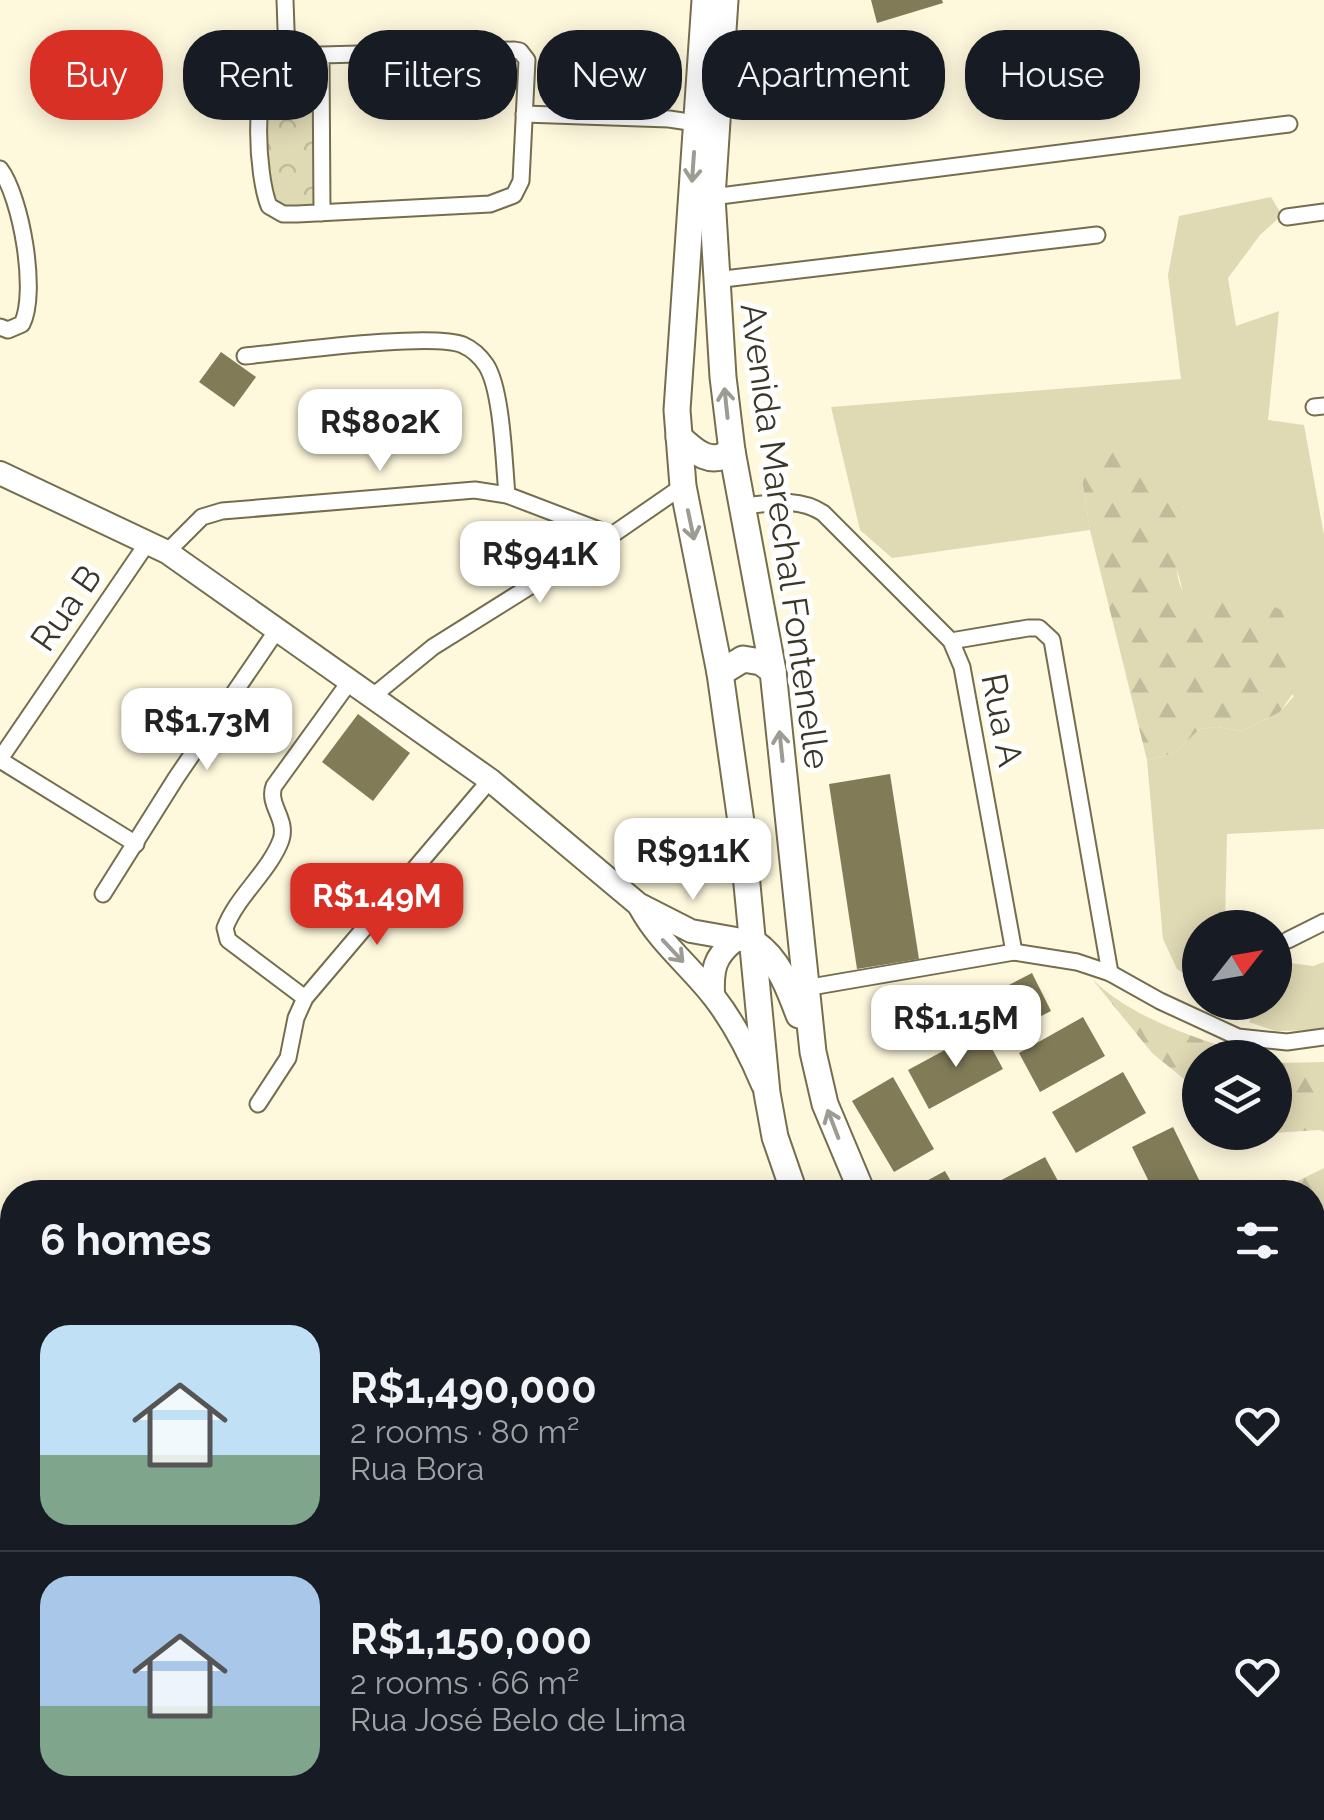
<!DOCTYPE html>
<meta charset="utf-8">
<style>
:root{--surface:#171b24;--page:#242831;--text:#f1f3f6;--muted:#9ea1a6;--line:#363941;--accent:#d93025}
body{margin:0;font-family:Raleway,sans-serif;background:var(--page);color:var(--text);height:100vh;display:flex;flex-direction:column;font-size:38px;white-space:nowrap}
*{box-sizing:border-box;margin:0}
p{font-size:32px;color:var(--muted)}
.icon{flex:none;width:55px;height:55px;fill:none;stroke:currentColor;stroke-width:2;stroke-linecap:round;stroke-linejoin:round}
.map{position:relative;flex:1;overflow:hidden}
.side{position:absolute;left:0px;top:1180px;width:1325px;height:640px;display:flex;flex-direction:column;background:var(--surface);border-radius:40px 40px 0 0;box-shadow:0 5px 25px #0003}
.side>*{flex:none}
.banner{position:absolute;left:30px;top:30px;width:1265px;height:90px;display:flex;gap:20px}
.needle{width:65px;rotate:59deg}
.fabs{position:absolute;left:1182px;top:910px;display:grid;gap:20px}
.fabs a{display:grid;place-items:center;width:110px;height:110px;border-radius:50%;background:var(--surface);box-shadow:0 5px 25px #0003;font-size:50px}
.price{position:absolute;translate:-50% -85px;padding:0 22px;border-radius:20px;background:#fff;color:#222;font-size:32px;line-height:65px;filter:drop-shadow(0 2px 5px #0008)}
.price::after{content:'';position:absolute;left:50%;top:60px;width:30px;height:22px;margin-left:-15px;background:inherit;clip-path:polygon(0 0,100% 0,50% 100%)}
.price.selected{background:var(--accent);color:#fff}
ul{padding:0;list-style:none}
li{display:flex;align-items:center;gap:30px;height:250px;padding:0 40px}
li+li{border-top:2px solid var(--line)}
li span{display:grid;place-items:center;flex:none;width:280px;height:200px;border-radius:30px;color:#555}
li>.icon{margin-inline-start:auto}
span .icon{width:120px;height:120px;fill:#fffc;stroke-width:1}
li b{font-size:42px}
h2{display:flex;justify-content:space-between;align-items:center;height:120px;padding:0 40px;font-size:42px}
.chip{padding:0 35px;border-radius:40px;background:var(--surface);box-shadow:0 5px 25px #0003;font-size:35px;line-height:90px}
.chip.selected{background:var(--accent);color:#fff}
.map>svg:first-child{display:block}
.grass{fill:#dfd9b4}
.forest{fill:url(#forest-firs)}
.park{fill:url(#park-crowns)}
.building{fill:#817b58}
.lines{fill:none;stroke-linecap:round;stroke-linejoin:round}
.street-casing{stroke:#746e4f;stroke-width:19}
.secondary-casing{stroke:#746e4f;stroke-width:26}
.primary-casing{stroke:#746e4f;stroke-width:29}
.street{stroke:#fff;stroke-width:15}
.secondary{stroke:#fff;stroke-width:22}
.primary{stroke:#fff;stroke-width:25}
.oneway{stroke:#9c9b94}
.labels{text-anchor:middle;stroke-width:10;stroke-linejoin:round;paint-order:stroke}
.street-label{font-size:35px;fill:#3a3729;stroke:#fff}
</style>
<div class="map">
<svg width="1324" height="1820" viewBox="0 0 1324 1820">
<defs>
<pattern id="forest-firs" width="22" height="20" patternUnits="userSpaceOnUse" patternTransform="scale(2.5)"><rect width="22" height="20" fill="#dfd9b4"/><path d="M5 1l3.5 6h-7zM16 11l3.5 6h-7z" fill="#c0bb9b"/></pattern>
<pattern id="park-crowns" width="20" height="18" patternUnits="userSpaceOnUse" patternTransform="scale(2.5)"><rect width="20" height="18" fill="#dfd9b4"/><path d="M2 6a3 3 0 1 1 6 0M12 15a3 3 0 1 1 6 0" fill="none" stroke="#c0bb9b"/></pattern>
</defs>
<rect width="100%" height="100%" fill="#fef9dd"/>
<g class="grass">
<polygon points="1271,197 1282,215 1260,235 1228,278 1236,326 1279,311 1268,420 1304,425 1324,535 1324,829 1227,834 1225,920 1231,927 1200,928 1200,984 1177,969 1163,939 1147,760 1174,753 1200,729 1216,727 1242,731 1280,712 1294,696 1184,596 1176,565 1184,506 1083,486 1090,530 892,558 860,530 831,407 1181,379 1168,275 1179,216"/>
<polygon points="1275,961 1313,966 1324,962 1324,1030 1275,1031 1249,1022 1256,1009 1236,1003 1275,1002"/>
</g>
<g class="forest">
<path d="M1110,442C1134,452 1181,478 1184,509C1187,544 1160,576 1196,606L1228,593L1255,597L1281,610L1299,650L1303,679L1280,712L1242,731L1216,727L1200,729L1174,753L1147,760L1090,530L1083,486L1084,462Z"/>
<path d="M1092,979C1134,1020 1201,1040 1257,1057L1200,1058V1092L1152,1053Z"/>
<polygon points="1324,1062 1324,1132 1320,1130 1272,1133 1270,1133 1275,1132 1275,1063"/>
<polygon points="1324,1168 1324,1820 1168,1820 1163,1808 1312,1808 1312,1192 1275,1192"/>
<polygon points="0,1651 12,1662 12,1769 0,1767"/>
</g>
<path class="park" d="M317,59L318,208C295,208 277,212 267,188L265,95L278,63Z"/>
<g class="building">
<polygon points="871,0 942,0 943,3 877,23"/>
<polygon points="221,352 256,377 234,407 199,382"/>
<polygon points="358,714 410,753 373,801 322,762"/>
<polygon points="890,774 919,959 857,969 829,784"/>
<polygon points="1032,973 1051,1011 1008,1033 988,996"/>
<polygon points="1083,1017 1105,1056 1040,1092 1019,1053"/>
<polygon points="982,1030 1003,1069 929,1109 908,1070"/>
<polygon points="1123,1072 1146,1113 1076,1153 1052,1112"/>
<polygon points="893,1077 934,1149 894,1172 852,1101"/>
<polygon points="1173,1127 1205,1192 1154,1192 1132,1147"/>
<polygon points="1045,1157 1064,1192 979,1192"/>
<polygon points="945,1171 957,1192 906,1192"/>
</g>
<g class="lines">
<defs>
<g id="street">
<polyline points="285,0 287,57"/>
<path d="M321,55L514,50L520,51L527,60L521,181L514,195L490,204L297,214H283L269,206C257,176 251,83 276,60L321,55L322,213"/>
<polyline points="524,114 669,119 696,123"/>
<path d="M0,169C21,197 38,292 22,324L8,330L0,327"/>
<polyline points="712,197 1289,124"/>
<polyline points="1287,217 1324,212"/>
<polyline points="715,280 1097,235"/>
<path d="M245,356C287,352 432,332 463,345C472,349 480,356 486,365C502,389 504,463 507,495"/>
<polyline points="1314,407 1324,406"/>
<path d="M744,506C772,503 798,497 823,513L951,641L962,667L1014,952"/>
<polyline points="167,552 202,517 222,511 475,490 507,495 612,535"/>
<polyline points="951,641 1028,628 1039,628 1052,640 1110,973"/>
<polyline points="373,696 433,647 612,535 683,486"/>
<polyline points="0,759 148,542"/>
<polyline points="0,760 136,844"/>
<polyline points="103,894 176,778 277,630"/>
<polyline points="1288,940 1324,922"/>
<polyline points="805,988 1014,952 1077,962 1110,973 1160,1001 1238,1037 1287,1042 1324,1037"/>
<path d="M305,998L228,940L225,928C237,896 269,872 281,840C288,819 267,805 274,786L350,681"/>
<polyline points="258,1104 288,1058 296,1018 305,998 490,780"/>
</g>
<g id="secondary">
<polyline points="0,473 167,552 490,780 638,904 691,931 753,942"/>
<path d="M640,907C659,942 690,966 714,997C735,1024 750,1054 763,1085"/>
<path d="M713,995C712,970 714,957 734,941"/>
</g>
<g id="primary">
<polyline points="705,0 677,410 683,486 720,673 741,822 767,1093 775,1137 794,1192"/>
<polyline points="725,0 712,197 723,377 732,451 773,671 813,1052 825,1104 862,1192"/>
<path d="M679,437C695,452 711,467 732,451"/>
<polyline points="720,673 743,659 761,662 773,671"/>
<path d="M753,942C778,958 789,988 799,1015"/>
<polyline points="1054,1808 1058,1820"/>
<polyline points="1114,1808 1119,1820"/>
</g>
</defs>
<use href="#street" class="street-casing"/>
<use href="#secondary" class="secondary-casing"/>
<use href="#primary" class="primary-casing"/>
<use href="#street" class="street"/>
<use href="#secondary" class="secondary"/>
<use href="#primary" class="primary"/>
</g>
<defs><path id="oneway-shaft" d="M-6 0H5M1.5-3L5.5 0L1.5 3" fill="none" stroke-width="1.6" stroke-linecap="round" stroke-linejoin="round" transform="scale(2.5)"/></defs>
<g class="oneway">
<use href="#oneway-shaft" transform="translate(693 167) rotate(94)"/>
<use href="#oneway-shaft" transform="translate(726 403) rotate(-96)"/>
<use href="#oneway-shaft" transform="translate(691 525) rotate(78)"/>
<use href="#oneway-shaft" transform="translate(781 746) rotate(-96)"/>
<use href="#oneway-shaft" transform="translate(673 951) rotate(47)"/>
<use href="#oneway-shaft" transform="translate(833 1124) rotate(-111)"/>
</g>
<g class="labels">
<g class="street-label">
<text transform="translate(785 536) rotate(82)" y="12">Avenida Marechal Fontenelle</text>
<text transform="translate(66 608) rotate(-55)" y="12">Rua B</text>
<text transform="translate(1002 720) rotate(79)" y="12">Rua A</text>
</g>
</g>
</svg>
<div class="fabs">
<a><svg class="needle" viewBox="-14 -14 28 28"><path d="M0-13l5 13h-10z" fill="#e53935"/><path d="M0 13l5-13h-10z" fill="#9ea1a6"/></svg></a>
<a><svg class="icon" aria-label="layers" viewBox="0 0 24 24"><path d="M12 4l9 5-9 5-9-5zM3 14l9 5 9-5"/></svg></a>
</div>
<b class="price" style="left:380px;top:474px">R$802K</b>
<b class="price" style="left:540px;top:606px">R$941K</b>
<b class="price" style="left:207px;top:773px">R$1.73M</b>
<b class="price" style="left:693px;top:903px">R$911K</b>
<b class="price selected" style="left:377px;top:948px">R$1.49M</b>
<b class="price" style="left:956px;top:1070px">R$1.15M</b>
<div class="banner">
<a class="chip selected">Buy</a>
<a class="chip">Rent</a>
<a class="chip">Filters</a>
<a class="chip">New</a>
<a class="chip">Apartment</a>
<a class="chip">House</a>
</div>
<section class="side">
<h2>6 homes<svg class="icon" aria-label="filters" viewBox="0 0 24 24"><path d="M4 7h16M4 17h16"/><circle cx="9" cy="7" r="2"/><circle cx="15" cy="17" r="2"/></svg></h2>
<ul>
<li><span style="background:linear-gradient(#bfe0f5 65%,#7fa58c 0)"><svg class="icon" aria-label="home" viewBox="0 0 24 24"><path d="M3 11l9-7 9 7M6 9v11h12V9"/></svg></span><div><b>R$1,490,000</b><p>2 rooms · 80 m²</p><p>Rua Bora</p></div><svg class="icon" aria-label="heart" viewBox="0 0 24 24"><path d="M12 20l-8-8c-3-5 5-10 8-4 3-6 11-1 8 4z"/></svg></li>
<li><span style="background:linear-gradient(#a9c7e8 65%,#7fa58c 0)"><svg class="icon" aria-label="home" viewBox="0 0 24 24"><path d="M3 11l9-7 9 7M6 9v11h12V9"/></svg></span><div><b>R$1,150,000</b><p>2 rooms · 66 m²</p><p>Rua José Belo de Lima</p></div><svg class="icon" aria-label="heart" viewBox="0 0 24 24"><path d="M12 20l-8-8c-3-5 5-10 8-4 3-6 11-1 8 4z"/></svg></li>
</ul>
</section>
</div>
